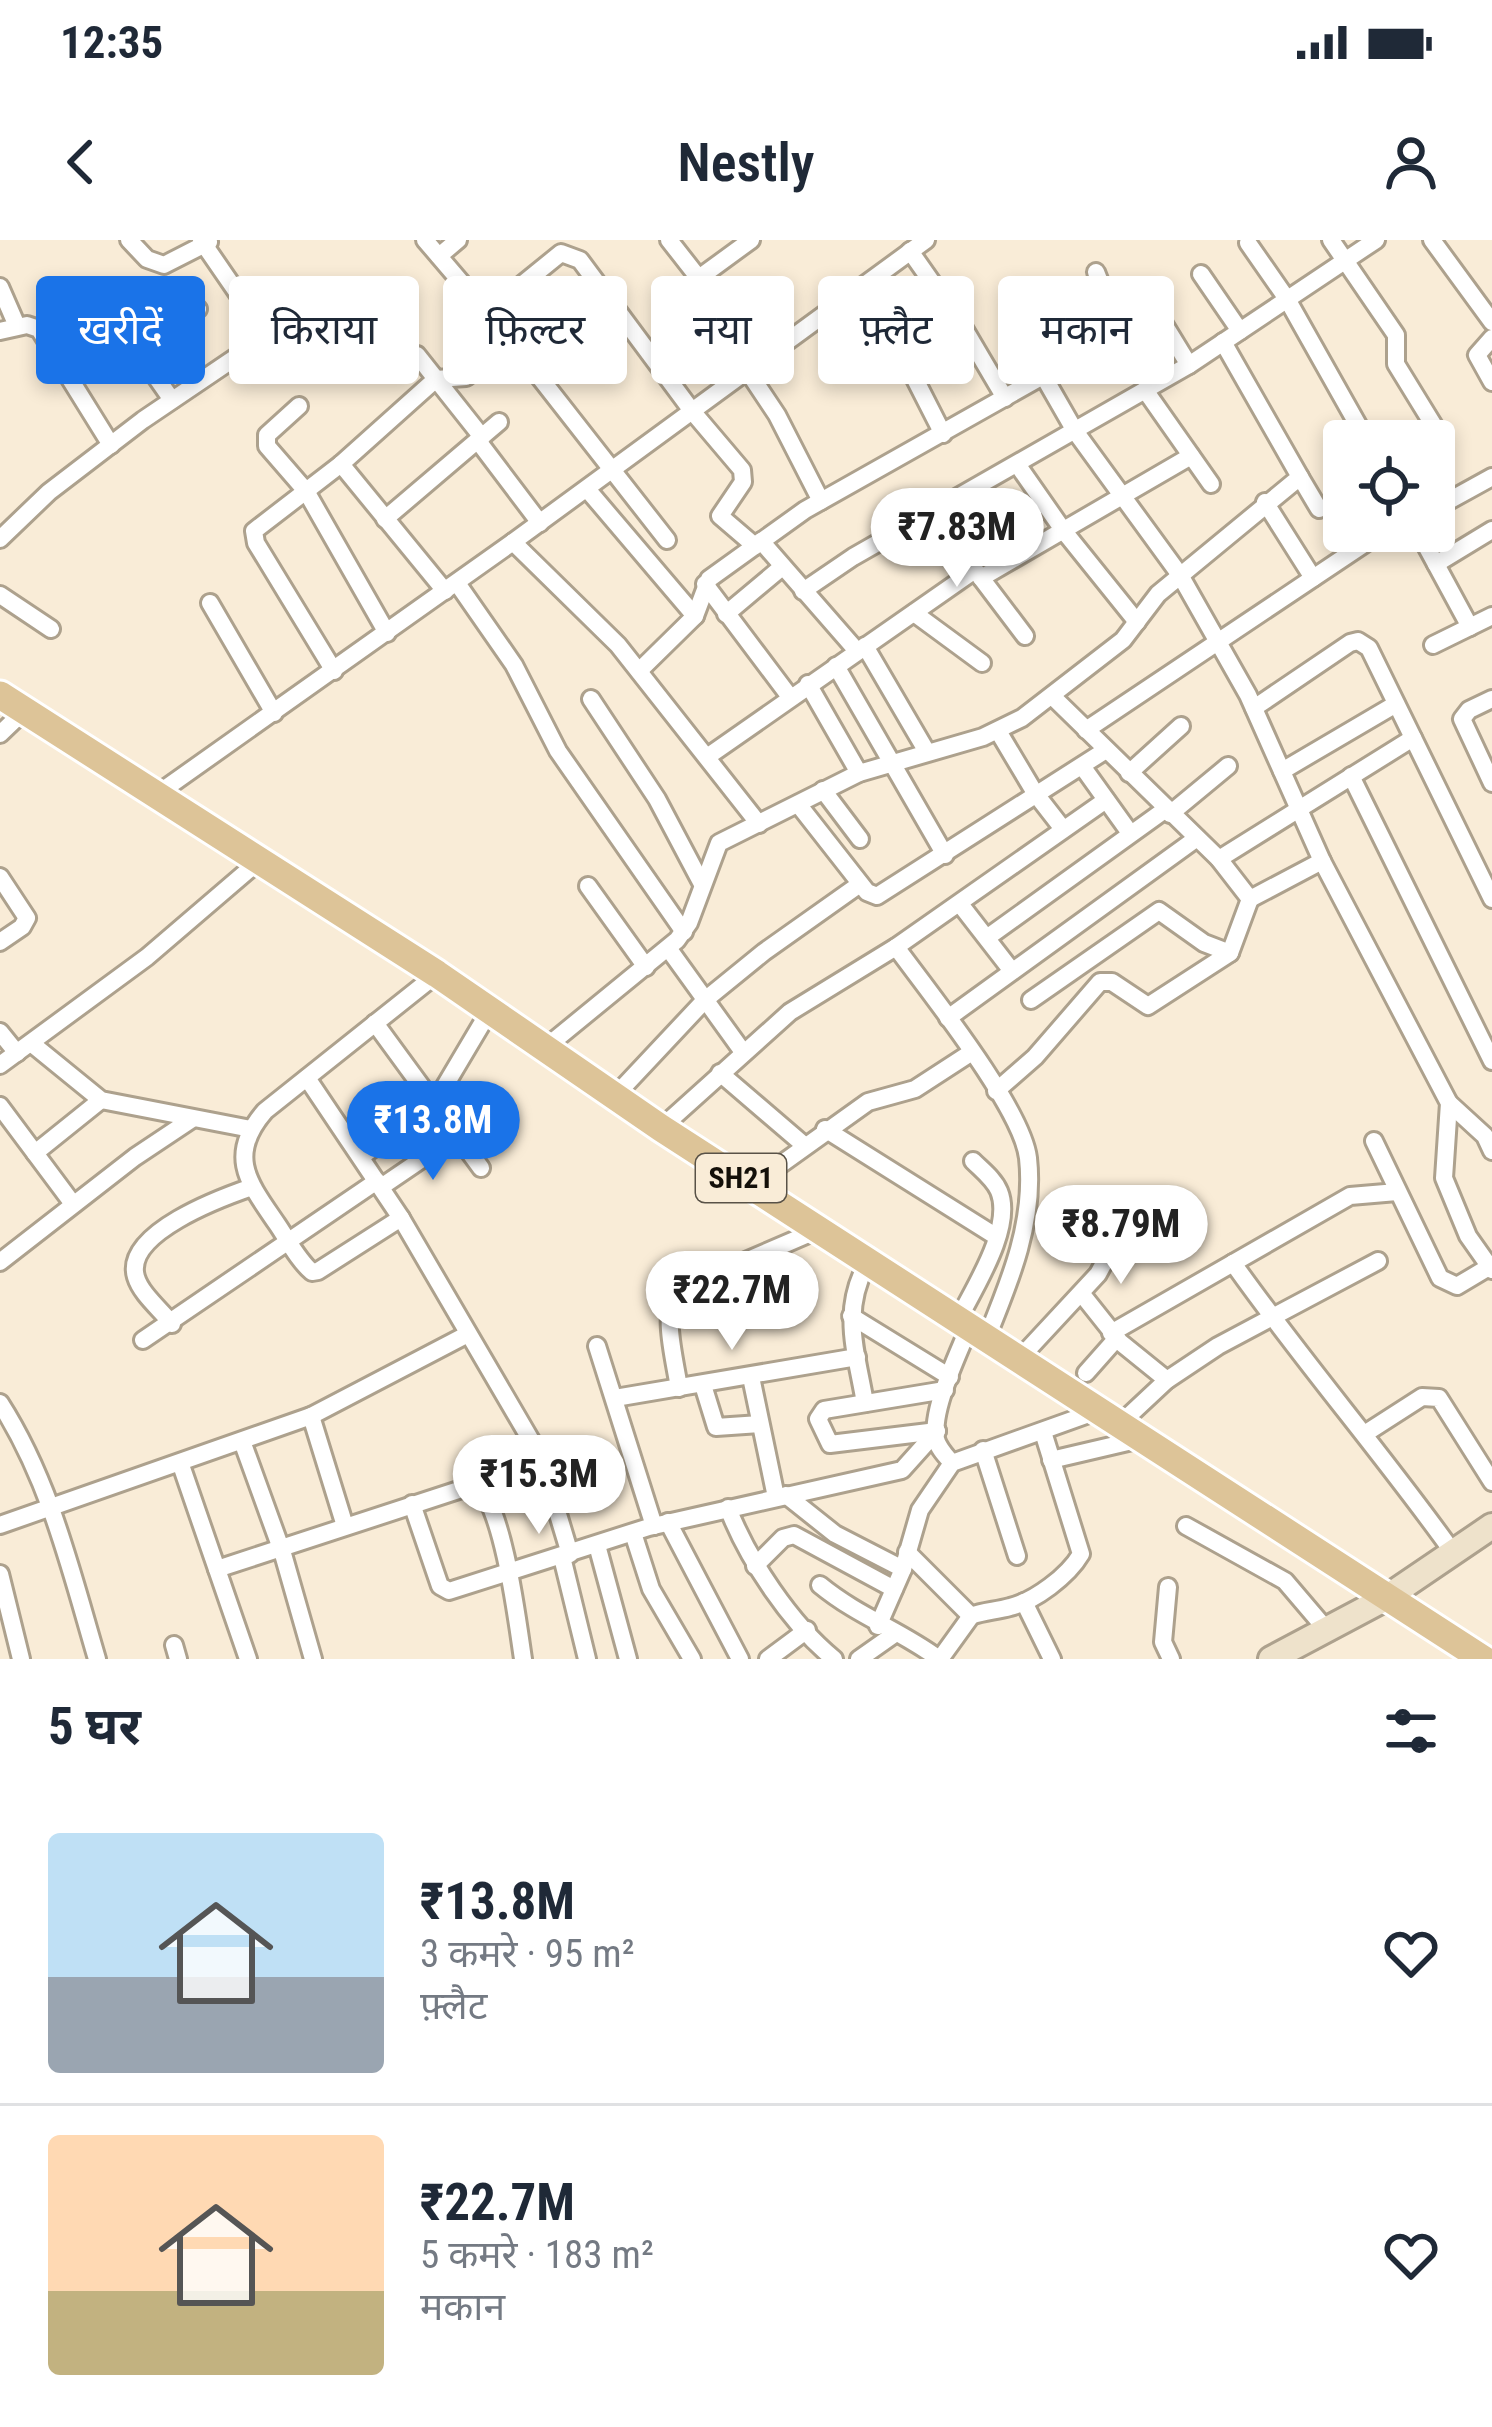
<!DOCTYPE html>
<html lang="hi">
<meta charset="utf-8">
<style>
:root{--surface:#fff;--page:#f2f2f3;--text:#1f2937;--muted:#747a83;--line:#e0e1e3;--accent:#1a73e8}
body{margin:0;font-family:"Roboto Condensed","Noto Sans Devanagari",sans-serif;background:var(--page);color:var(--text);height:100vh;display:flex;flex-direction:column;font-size:45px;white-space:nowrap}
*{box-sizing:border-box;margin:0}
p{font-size:39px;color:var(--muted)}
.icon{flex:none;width:66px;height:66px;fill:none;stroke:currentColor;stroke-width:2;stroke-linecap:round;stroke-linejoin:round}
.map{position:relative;height:1419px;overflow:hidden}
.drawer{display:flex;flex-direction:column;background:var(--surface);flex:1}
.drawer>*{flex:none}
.guide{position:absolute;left:36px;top:36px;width:1422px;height:108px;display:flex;gap:24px}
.buttons{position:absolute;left:1323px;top:180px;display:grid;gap:24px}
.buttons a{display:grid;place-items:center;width:132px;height:132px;border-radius:12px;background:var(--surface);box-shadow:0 6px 18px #0003;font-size:60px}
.price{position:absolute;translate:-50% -102px;padding:0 27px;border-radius:42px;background:#fff;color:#222;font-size:39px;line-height:78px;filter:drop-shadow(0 3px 6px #0008)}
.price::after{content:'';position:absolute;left:50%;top:72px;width:36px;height:27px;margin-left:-18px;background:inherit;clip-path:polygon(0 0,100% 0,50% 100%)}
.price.active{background:var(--accent);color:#fff}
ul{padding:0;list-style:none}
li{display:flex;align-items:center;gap:36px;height:300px;padding:0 48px}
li+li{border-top:3px solid var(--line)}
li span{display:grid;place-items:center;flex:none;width:336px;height:240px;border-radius:12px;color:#555}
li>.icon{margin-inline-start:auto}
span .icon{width:144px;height:144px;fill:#fffc;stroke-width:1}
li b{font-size:51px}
h2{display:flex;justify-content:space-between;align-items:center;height:144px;padding:0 48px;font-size:51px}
.chip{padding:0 42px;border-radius:12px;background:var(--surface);box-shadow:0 6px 18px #0003;font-size:42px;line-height:108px}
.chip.active{background:var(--accent);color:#fff}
.status{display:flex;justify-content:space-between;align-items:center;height:84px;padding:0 60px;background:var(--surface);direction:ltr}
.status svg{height:33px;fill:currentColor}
header{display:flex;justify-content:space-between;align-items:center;height:156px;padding:0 48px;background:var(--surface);font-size:54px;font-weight:600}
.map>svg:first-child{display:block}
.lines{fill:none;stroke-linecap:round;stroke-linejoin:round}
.street-casing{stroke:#ada18d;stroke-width:22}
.secondary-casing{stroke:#ada18d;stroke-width:30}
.primary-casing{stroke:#fff;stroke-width:33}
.street{stroke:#fff;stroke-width:16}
.secondary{stroke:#eee2cb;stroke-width:24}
.primary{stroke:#ddc498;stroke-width:27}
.labels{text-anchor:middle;stroke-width:9;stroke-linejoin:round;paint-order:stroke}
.shield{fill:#f9ecd7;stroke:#595247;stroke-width:3}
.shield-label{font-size:30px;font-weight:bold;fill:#141009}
</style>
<div class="status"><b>12:35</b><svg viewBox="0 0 49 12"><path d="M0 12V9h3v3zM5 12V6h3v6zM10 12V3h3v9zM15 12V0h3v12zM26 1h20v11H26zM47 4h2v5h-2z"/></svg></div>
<header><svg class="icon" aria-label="back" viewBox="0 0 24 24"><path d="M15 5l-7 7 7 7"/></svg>Nestly<svg class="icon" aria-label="person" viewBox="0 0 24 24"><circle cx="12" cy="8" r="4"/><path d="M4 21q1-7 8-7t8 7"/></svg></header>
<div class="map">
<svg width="1492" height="1419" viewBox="0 0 1492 1419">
<rect width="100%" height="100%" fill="#f9ecd7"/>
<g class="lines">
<defs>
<g id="street">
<polyline points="129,0 147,19 164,25 209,2"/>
<polyline points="201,0 267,96"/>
<polyline points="425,0 512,102 667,300"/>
<polyline points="669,0 762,119"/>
<polyline points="1331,0 1396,95 1396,124 1439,194 1434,213"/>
<polyline points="1432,0 1492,82"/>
<polyline points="1248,3 1287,59 1367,201"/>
<polyline points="910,11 962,85 1005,158"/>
<polyline points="439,16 458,0"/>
<polyline points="1096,32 1120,93"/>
<polyline points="1201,34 1240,91"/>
<polyline points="699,38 751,0"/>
<polyline points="0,47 17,86"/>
<polyline points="836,64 887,130"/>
<polyline points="1029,64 1062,127"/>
<polyline points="487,73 561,13 580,20 692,171 742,230 743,242 720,276 755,306"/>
<polyline points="0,91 27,85 39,89 111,205"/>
<polyline points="1492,98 1477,115 1492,142"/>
<polyline points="417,115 482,197"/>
<polyline points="747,130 777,175 821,261"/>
<polyline points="1044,137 1075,191 1180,335 1248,455 1322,621 1449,863 1444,938 1468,996 1492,1030"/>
<polyline points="915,139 943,194"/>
<polyline points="1145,150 1211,244"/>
<polyline points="172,160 149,127 148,116 164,96 198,69"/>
<polyline points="299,166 267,195 267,206 306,251 387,393"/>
<polyline points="478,201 540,283"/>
<polyline points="341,224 445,351"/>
<polyline points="1017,224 1063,290 1137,382"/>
<polyline points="1300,237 1319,269"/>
<polyline points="587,249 695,376"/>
<polyline points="1265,262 1313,338"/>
<polyline points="1434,269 1492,237"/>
<polyline points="932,273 1025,396"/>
<polyline points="385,279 499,182"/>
<polyline points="1418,291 1470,387"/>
<polyline points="0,299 49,252 143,180 316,63"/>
<polyline points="761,301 857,411"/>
<polyline points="513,302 618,405 759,584"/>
<polyline points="1436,324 1492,290"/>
<polyline points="981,338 1191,216"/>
<polyline points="457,343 514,425 558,511 684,692"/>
<polyline points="705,344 790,457"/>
<polyline points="803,351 853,317 1189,125 1376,0"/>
<polyline points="0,355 51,389"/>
<polyline points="210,363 274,473"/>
<polyline points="914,373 982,423"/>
<polyline points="726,374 782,327"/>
<polyline points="1433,405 1492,376"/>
<polyline points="865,406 927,512"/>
<polyline points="836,426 945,615"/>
<polyline points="334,431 256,303 254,291 341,224 436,139 466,137 512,102"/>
<polyline points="639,431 695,376 709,339 805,270 1144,79 1159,76 1189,125"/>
<polyline points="808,444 859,533"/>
<polyline points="1052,456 1219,619 1250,659 1322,621"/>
<polyline points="591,459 657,559 702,644"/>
<polyline points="1492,459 1469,470 1462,479 1492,543"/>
<polyline points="1254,468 1350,403 1358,401 1369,408 1492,659"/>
<polyline points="1086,490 1367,302"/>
<polyline points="998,491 1035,553 1063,589"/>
<polyline points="0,494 24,471"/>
<polyline points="707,517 975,330"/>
<polyline points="1082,526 1130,593"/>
<polyline points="1282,531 1396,464"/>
<polyline points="1129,533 1181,486"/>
<polyline points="1351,536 1492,821"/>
<polyline points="823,550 860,599"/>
<polyline points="156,555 513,302 926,0"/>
<polyline points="798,564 867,652 877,656 1106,510"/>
<polyline points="1170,574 1228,526"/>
<polyline points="1219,619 1413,498"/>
<polyline points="0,637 27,678 22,687 0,702"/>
<polyline points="588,646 646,727"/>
<polyline points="960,664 1012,731"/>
<polyline points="988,697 1166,569"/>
<path d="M896,707C929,752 1022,868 1028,918C1035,981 1010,1041 987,1097"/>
<polyline points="668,708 743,812"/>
<polyline points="1031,760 1159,671 1204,703 1230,713"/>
<polyline points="948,778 1197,598"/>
<polyline points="375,783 481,928"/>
<polyline points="0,792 17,813"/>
<polyline points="31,803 101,860 251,889"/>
<polyline points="545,808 677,700 689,683 719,603 859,533 983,497 1022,478 1123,400 1158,354 1300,237 1223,102"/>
<polyline points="0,825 147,717 259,621"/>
<polyline points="720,833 804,905"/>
<polyline points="307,838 401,978 532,1202 545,1231 570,1314"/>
<polyline points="996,851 1035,817 1100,742 1112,742 1148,766 1230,713 1250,659"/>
<polyline points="614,857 705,760 764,712 860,644"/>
<polyline points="1449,863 1485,896 1492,911"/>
<polyline points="0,866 73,964"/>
<polyline points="661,888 790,772 896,707 1106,560"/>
<polyline points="825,889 997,997"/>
<polyline points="1374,901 1440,1038 1457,1046 1489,1027"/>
<polyline points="35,913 101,860"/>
<polyline points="362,916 433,866 490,770"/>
<polyline points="752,945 868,862 915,849 972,812"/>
<polyline points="381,947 456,896"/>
<path d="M401,978L318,1031L312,1032C297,1019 288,1000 277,984C249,943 226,916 265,871L437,734"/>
<polyline points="0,1022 135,917 192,879"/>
<path d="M1233,1023C1303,1122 1382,1213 1452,1311"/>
<polyline points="1081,1053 1120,1102 1167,1140"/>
<polyline points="851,1076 950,1137"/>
<path d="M958,1080C974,1048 1014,987 999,951C994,939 982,930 973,921"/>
<path d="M172,1084C161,1070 141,1054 136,1037C123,993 223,957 252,947"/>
<polyline points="1111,1093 1350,956 1397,952"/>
<polyline points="143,1100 377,941"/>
<polyline points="597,1106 654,1286"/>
<polyline points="1020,1118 1098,1034 1105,1021 1104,1010 1061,968"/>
<polyline points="1086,1133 1117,1098"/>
<polyline points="751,1137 776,1257"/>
<polyline points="703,1145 716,1187 760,1184"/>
<path d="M679,1148C675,1120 662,1076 676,1051L820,989"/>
<polyline points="615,1158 857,1117"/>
<path d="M0,1163C50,1241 71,1331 97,1419"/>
<path d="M865,1163C856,1110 840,1070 869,1020"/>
<polyline points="311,1176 345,1286"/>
<polyline points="1121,1183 1167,1140 1218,1106 1378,1021"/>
<polyline points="937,1191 830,1204 818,1179 824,1170 945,1150"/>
<polyline points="1366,1193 1422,1157 1439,1158 1492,1242"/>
<polyline points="242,1201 283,1314 313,1419"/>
<polyline points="983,1210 1017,1316"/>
<polyline points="1051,1220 1145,1198"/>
<path d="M952,1223C946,1216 938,1208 936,1199C931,1169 958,1115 969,1087"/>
<polyline points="181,1225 248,1419"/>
<polyline points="786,1255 835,1294 903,1329"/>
<polyline points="412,1264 440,1346 449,1351 649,1287 902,1230 937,1191"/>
<path d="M728,1268C748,1320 791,1384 834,1419"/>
<polyline points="668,1282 740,1419"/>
<polyline points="0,1285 311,1176 468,1094"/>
<polyline points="1186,1286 1285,1341 1325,1388"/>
<polyline points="633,1293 651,1349 692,1419"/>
<polyline points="597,1305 628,1419"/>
<polyline points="907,1312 971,1376"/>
<polyline points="562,1317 587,1419"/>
<polyline points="755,1326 783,1298 794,1295 894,1349"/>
<path d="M217,1329L477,1244C504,1271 517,1379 523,1419"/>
<polyline points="0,1334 21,1419"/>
<path d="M820,1345C859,1377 900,1390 939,1419"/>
<polyline points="1168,1347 1163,1402 1171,1419"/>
<polyline points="1024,1362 1052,1419"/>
<polyline points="878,1386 903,1329 920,1270 952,1223 1100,1170"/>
<polyline points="174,1405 178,1419"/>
<polyline points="768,1419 807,1390"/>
<polyline points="859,1419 896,1393"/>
<path d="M940,1419L971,1376C983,1371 996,1371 1010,1367C1035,1361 1068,1336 1081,1314L1043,1192"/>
</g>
<polyline id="secondary" points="1271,1419 1386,1358 1492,1286"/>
<polyline id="primary" points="0,455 437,734 661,888 1483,1419"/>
</defs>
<use href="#street" class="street-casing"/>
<use href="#secondary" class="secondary-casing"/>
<use href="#primary" class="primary-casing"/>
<use href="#street" class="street"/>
<use href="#secondary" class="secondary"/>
<use href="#primary" class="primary"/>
</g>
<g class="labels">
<rect class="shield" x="696" y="914" width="90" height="48" rx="9"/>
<g class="shield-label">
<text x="741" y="948">SH21</text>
</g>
</g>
</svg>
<div class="buttons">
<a><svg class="icon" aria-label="locate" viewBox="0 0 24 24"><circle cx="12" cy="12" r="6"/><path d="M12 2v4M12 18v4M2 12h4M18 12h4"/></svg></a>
</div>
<b class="price" style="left:957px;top:350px">₹7.83M</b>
<b class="price active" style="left:433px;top:943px">₹13.8M</b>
<b class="price" style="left:1121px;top:1047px">₹8.79M</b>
<b class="price" style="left:732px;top:1113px">₹22.7M</b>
<b class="price" style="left:539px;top:1297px">₹15.3M</b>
<div class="guide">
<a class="chip active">खरीदें</a>
<a class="chip">किराया</a>
<a class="chip">फ़िल्टर</a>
<a class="chip">नया</a>
<a class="chip">फ़्लैट</a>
<a class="chip">मकान</a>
</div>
</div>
<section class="drawer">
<h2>5 घर<svg class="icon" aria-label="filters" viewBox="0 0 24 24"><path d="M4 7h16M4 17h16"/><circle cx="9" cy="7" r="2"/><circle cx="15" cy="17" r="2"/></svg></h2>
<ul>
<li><span style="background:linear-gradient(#bfe0f5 60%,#9aa5b1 0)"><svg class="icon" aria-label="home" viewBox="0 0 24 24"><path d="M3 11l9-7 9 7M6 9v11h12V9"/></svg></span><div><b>₹13.8M</b><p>3 कमरे · 95 m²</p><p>फ़्लैट</p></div><svg class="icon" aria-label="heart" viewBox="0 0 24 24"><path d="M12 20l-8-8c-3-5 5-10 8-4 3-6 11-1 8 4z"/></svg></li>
<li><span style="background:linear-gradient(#ffd9b3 65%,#c2b280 0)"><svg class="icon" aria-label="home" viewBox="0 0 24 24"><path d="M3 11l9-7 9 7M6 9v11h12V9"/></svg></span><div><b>₹22.7M</b><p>5 कमरे · 183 m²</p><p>मकान</p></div><svg class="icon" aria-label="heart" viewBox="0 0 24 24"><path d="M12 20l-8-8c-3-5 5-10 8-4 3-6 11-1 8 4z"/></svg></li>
</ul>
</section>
